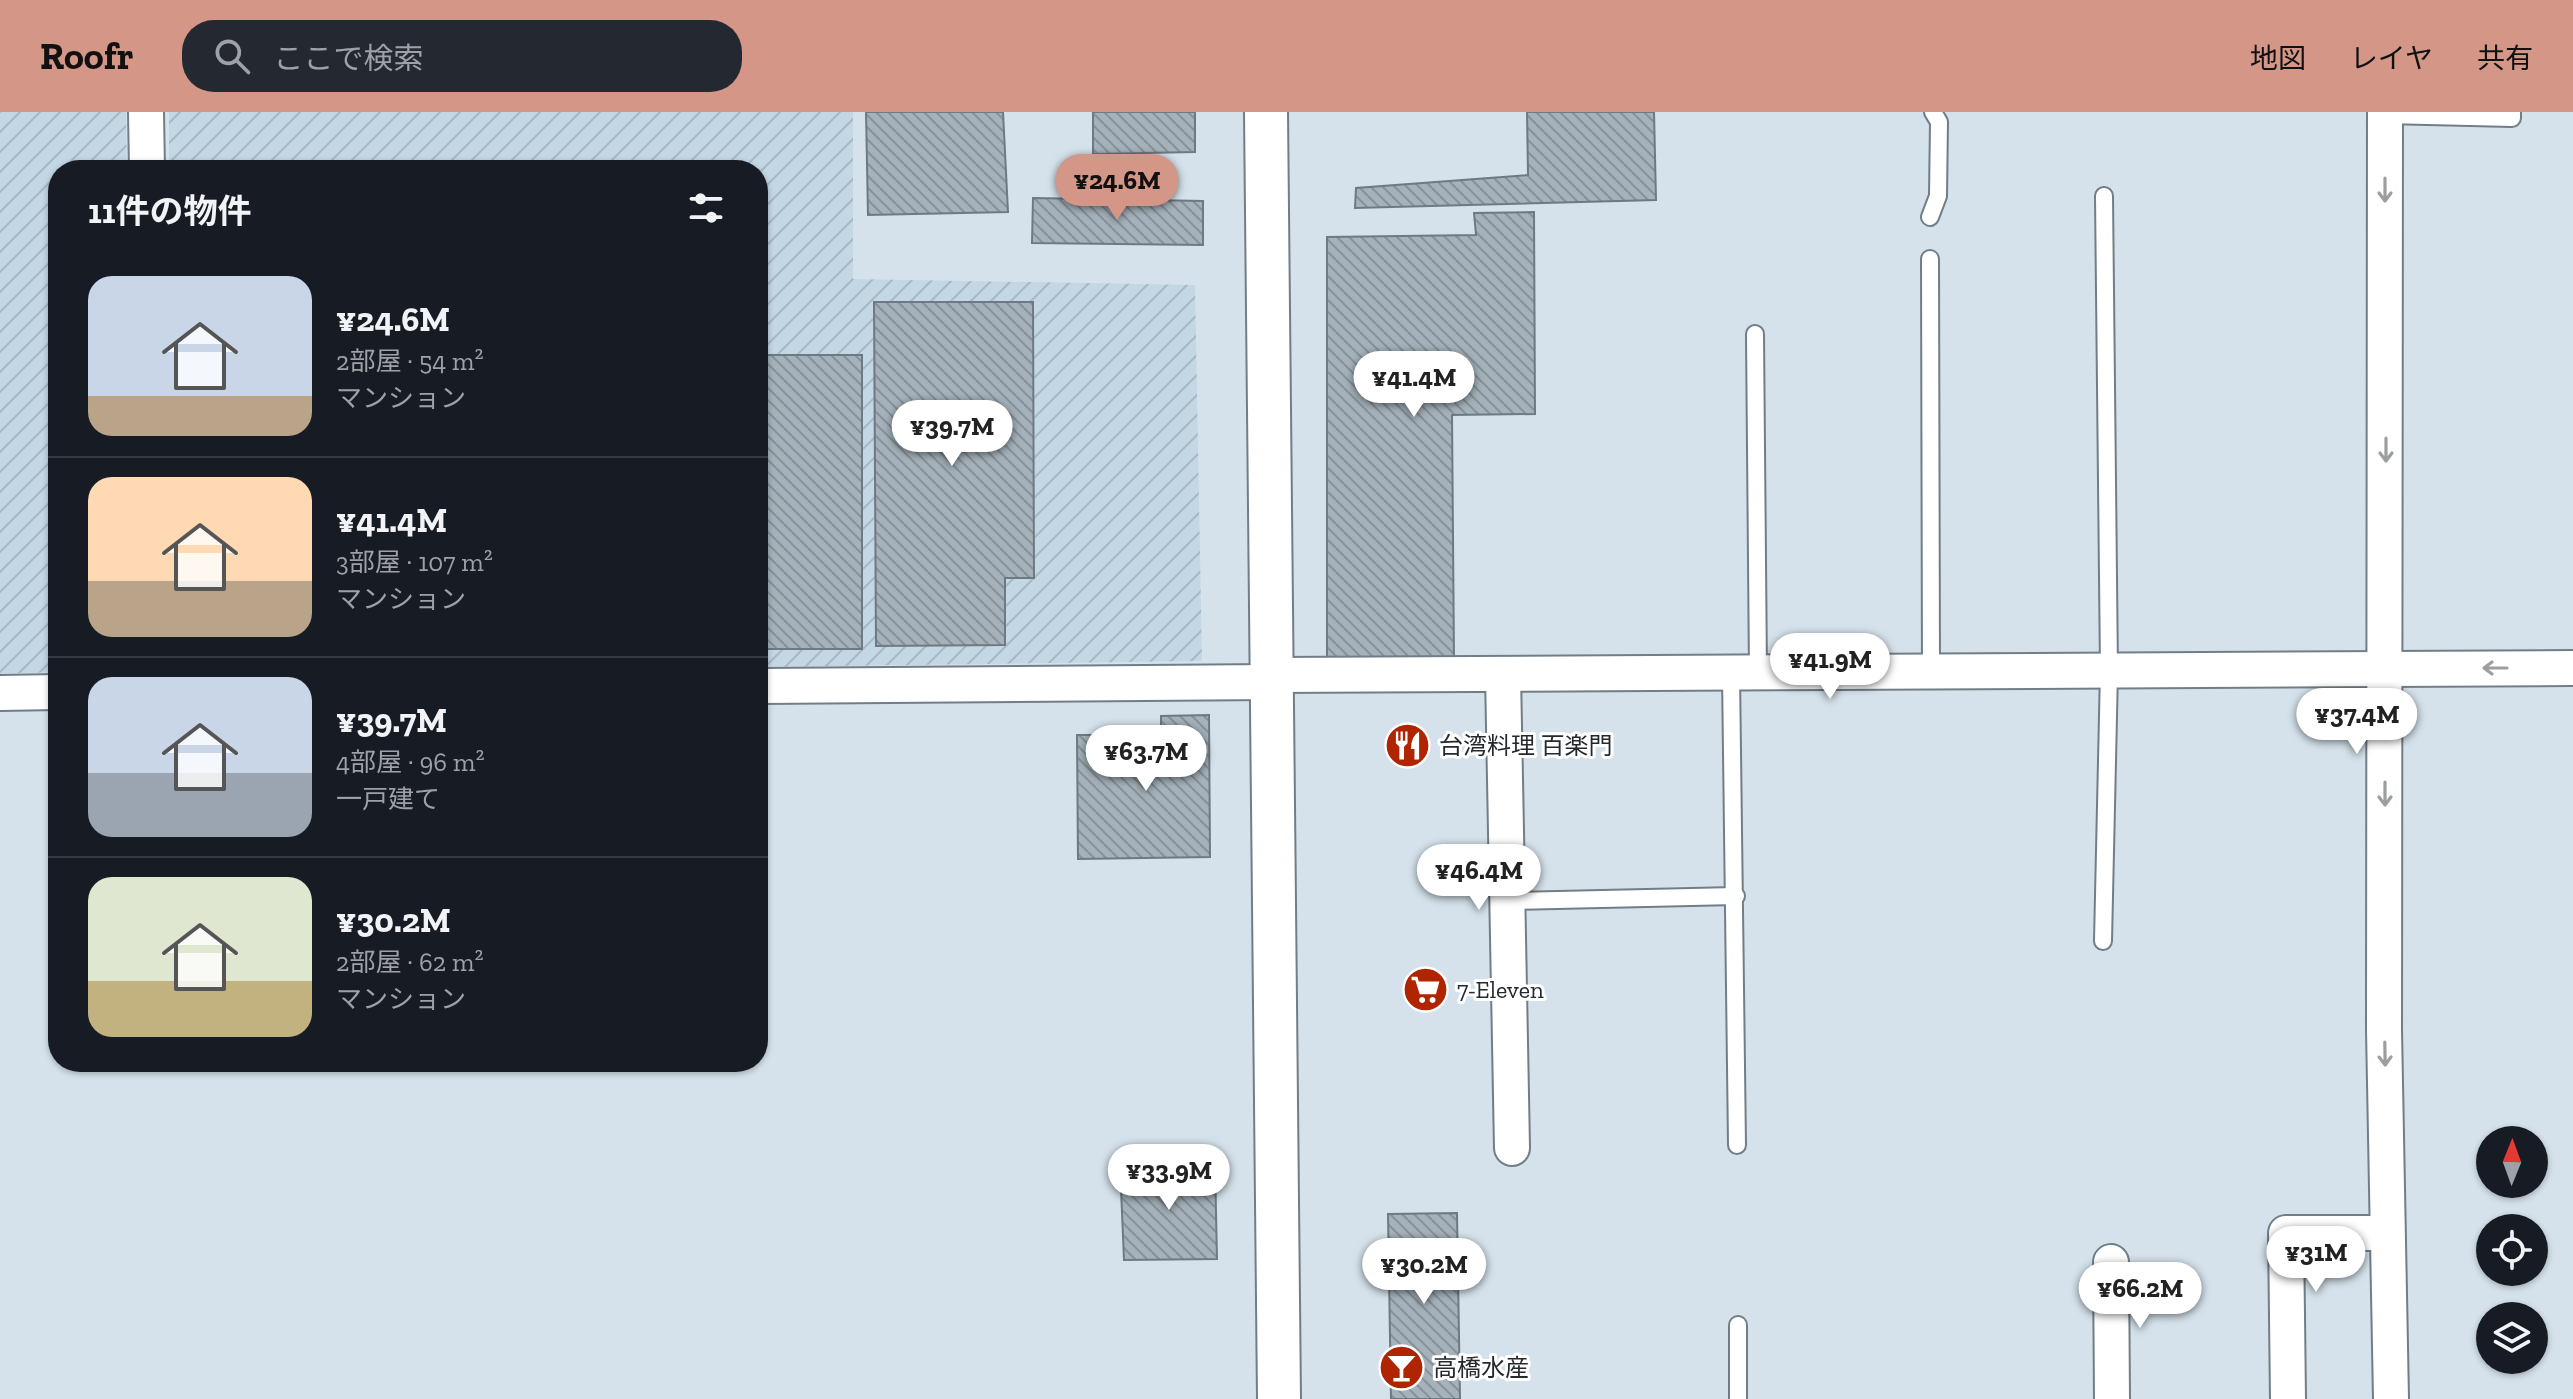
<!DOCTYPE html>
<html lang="ja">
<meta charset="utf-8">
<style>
:root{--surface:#171b24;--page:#242831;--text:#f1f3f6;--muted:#9ea1a6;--line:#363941;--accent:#d49687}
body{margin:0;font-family:"Zilla Slab","Noto Sans JP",serif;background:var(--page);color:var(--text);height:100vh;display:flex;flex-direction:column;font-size:30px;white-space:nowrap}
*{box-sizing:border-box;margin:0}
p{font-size:26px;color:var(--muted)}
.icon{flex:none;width:44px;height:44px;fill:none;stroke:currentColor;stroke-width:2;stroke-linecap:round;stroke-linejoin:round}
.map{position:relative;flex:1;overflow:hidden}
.details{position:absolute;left:48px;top:48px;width:720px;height:912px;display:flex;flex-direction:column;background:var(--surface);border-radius:32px;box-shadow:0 2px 6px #0004}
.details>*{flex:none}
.needle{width:52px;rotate:1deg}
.buttons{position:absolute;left:2476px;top:1014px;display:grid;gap:16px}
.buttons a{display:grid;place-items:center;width:72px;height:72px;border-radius:50%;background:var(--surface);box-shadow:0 2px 6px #0004;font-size:40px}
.price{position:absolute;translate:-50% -68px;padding:0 18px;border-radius:28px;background:#fff;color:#222;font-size:26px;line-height:52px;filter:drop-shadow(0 2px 4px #0008)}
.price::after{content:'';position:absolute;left:50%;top:48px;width:24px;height:18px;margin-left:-12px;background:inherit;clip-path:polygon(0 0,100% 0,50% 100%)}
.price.on{background:var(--accent);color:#111}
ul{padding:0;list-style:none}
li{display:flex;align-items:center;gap:24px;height:200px;padding:0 40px}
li+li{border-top:2px solid var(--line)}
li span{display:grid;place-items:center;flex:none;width:224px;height:160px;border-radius:24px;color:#555}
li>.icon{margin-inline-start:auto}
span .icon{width:96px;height:96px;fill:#fffc;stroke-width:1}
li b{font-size:34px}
h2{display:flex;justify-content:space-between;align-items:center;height:96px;padding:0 40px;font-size:34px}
header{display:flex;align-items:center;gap:48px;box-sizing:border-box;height:112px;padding:0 40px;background:var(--accent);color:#111}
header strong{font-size:38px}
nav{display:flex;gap:44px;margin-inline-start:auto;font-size:28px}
.search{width:560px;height:72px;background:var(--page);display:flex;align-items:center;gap:20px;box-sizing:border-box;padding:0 28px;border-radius:32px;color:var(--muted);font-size:30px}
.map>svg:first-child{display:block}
.industrial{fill:url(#industrial-furrows)}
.building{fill:url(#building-back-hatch);stroke:#6e7a83;stroke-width:2}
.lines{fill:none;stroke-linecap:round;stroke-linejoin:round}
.service-casing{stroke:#727e86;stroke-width:20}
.minor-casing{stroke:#727e86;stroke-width:38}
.tertiary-casing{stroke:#727e86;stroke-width:46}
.service{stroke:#fff;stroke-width:16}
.minor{stroke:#fff;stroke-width:34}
.tertiary{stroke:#fff;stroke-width:42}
.oneway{stroke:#9c9fa0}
.labels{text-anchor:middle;stroke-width:6;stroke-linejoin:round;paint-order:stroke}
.poi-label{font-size:24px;fill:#24292c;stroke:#fff;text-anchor:start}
</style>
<header>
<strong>Roofr</strong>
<div class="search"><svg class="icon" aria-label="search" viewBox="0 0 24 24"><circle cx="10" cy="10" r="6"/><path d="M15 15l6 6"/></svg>ここで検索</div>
<nav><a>地図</a><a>レイヤ</a><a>共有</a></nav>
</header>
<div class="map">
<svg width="2573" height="1287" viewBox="0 0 2573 1287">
<defs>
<pattern id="industrial-furrows" width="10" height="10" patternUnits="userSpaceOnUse" patternTransform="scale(2)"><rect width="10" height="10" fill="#c4d7e5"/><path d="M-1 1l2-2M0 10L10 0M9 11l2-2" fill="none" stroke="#a8b9c5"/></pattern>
<pattern id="building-back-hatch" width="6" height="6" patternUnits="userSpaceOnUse" patternTransform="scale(2)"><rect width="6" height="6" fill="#a5b2bb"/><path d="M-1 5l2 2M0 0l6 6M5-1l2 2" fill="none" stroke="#869198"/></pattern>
</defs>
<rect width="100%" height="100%" fill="#d5e2eb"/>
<g class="industrial">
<polygon points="0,0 126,0 127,58 58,58 58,560 0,562"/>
<polygon points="169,0 853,0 853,167 1195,173 1202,549 758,555 758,58 169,58"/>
</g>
<g class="building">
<polygon points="866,0 1003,0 1008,100 868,103"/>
<polygon points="1093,0 1195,0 1195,40 1093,42"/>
<polygon points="1527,0 1654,0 1656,88 1355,96 1356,76 1528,63"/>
<polygon points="1033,86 1203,89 1203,133 1032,131"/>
<polygon points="1534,100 1535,302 1452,303 1454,548 1327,554 1327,125 1476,123 1474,101"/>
<polygon points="874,190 1033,190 1034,466 1005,466 1005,533 876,534"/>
<rect x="758" y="243" width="104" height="294"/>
<polygon points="1209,603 1210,745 1078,747 1077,623 1161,623 1161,604"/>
<polygon points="1215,1052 1217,1147 1124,1148 1120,1053"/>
<polygon points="1457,1101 1460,1287 1391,1287 1388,1102"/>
</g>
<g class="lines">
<defs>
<g id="service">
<polyline points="2385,3 2512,6 2512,0"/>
<polyline points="1930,105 1938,84 1939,10 1933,0"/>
<polyline points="1930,147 1931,559"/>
<polyline points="1755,222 1758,561"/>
<polyline points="1731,561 1737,1033"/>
<polyline points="1508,789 1736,784"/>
<polyline points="2103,829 2109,559 2104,84"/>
<polyline points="1738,1287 1738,1213"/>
</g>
<g id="minor">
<polyline points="146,0 147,58"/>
<polyline points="2385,0 2384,918 2391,1287"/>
<polyline points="1503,562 1512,1036"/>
<polyline points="1273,563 2573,556"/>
<polyline points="758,574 1274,570"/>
<polyline points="0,581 58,580"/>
<polyline points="2111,1150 2112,1287"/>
<polyline points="2288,1287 2286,1121 2387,1121"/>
</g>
<polyline id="tertiary" points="1266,0 1279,1287"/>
</defs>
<use href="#service" class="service-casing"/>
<use href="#minor" class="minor-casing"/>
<use href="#tertiary" class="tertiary-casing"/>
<use href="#service" class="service"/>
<use href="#minor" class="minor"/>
<use href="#tertiary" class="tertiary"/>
</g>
<defs><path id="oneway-shaft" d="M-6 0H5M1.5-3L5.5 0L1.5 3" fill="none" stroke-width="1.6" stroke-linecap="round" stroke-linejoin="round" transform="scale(2)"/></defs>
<g class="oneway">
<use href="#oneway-shaft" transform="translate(2385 78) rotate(90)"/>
<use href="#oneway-shaft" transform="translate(2386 338) rotate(90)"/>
<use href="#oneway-shaft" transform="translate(2495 556) rotate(180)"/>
<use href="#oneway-shaft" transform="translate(2385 682) rotate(90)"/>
<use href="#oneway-shaft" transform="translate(2385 942) rotate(89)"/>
</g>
<defs>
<symbol id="restaurant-disc" viewBox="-11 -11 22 22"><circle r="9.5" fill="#b02400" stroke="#fff"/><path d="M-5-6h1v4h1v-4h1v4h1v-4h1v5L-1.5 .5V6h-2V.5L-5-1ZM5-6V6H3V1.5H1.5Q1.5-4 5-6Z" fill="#fff"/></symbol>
<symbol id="supermarket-disc" viewBox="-11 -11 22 22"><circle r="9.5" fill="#b02400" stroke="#fff"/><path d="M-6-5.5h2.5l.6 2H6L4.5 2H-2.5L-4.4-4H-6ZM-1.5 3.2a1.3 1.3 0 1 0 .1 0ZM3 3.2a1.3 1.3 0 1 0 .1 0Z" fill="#fff"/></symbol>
<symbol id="bar-disc" viewBox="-11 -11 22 22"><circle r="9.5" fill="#b02400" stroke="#fff"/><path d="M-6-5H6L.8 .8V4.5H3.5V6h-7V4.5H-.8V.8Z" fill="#fff"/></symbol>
</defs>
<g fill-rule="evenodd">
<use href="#restaurant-disc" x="1382" y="608" width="51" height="51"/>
<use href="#supermarket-disc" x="1400" y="852" width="51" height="51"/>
<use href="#bar-disc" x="1376" y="1230" width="51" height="51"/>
</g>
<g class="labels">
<g class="poi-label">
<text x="1439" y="642">台湾料理 百楽門</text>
<text x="1457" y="886">7-Eleven</text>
<text x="1433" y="1264">高橋水産</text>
</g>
</g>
</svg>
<div class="buttons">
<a><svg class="needle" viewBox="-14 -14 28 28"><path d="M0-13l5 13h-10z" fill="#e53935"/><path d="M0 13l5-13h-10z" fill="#9ea1a6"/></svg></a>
<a><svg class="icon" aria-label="locate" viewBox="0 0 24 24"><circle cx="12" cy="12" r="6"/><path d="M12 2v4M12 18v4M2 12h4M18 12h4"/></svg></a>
<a><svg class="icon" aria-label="layers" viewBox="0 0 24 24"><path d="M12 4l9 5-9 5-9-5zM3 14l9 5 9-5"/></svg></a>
</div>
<b class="price on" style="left:1117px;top:110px">¥24.6M</b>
<b class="price" style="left:1414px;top:307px">¥41.4M</b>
<b class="price" style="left:952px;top:356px">¥39.7M</b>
<b class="price" style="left:1830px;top:589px">¥41.9M</b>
<b class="price" style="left:2357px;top:644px">¥37.4M</b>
<b class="price" style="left:1146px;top:681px">¥63.7M</b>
<b class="price" style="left:1479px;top:800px">¥46.4M</b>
<b class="price" style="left:1169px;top:1100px">¥33.9M</b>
<b class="price" style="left:2316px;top:1182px">¥31M</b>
<b class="price" style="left:1424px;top:1194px">¥30.2M</b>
<b class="price" style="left:2140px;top:1218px">¥66.2M</b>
<section class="details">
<h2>11件の物件<svg class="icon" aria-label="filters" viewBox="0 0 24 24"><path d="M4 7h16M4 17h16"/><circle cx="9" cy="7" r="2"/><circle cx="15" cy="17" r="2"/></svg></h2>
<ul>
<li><span style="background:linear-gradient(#c9d6e8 75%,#b9a48a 0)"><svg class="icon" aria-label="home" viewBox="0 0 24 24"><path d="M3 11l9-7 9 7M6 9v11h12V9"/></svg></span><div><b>¥24.6M</b><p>2部屋 · 54 m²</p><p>マンション</p></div></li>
<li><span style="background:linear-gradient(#ffd9b3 65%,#b9a48a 0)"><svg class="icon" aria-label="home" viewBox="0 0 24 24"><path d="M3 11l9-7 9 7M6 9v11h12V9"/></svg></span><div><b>¥41.4M</b><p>3部屋 · 107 m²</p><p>マンション</p></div></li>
<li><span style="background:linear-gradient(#c9d6e8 60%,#9aa5b1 0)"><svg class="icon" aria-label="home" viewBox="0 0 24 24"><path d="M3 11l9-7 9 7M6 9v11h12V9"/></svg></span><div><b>¥39.7M</b><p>4部屋 · 96 m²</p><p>一戸建て</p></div></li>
<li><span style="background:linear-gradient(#dfe7d0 65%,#c2b280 0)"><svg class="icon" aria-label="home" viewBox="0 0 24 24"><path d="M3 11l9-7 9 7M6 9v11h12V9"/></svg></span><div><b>¥30.2M</b><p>2部屋 · 62 m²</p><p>マンション</p></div></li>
</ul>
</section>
</div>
